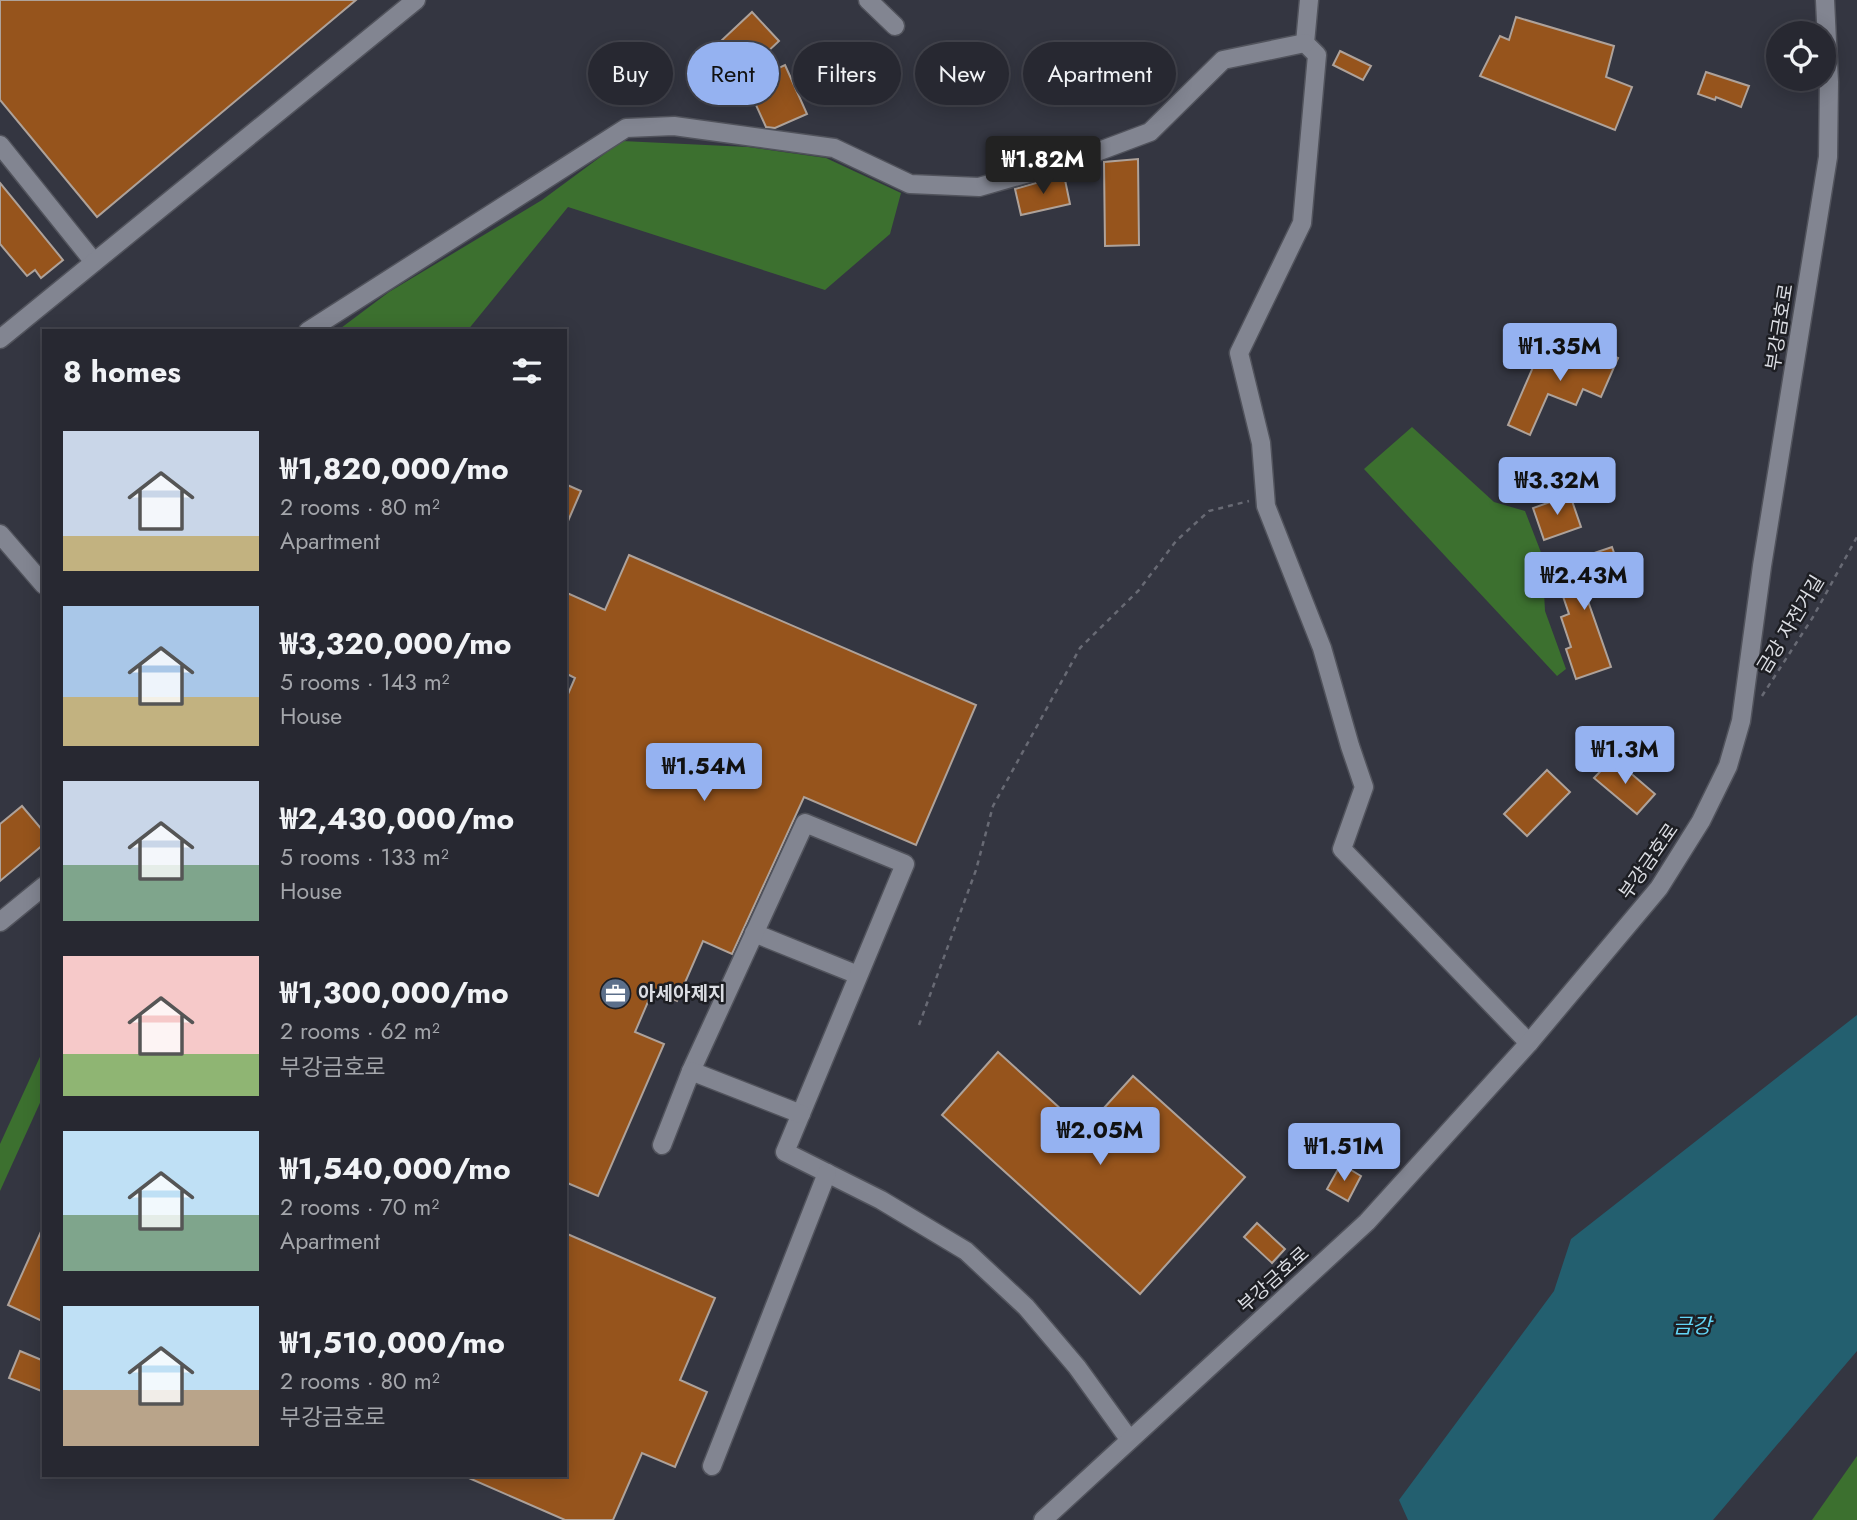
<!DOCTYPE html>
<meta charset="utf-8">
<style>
:root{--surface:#272831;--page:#2f3039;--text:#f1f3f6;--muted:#a4a6ab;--line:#43444d;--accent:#95b2f1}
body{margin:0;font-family:Jost,"Noto Sans KR",sans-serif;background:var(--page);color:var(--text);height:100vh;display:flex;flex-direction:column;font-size:26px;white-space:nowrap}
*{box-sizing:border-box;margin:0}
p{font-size:23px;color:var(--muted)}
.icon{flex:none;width:38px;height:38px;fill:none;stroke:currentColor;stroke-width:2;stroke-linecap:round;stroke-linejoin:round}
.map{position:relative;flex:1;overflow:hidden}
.panel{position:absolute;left:42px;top:329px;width:525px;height:1148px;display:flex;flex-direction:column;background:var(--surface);border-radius:0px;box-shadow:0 4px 18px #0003,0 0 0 2px var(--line)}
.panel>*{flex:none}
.top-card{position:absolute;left:588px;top:42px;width:665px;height:63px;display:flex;gap:14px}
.tools{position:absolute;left:1766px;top:21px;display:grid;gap:14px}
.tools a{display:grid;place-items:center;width:70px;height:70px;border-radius:50%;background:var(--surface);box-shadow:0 4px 18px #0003,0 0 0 2px var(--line);font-size:35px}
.price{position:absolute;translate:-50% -60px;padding:0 16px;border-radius:7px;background:var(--accent);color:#111;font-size:23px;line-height:46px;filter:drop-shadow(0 2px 4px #0008)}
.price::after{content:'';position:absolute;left:50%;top:42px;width:21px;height:16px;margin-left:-10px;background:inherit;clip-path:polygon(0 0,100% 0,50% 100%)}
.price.on{background:#222;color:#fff}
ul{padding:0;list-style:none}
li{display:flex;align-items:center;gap:21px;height:175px;padding:0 21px}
li span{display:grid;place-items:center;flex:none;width:196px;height:140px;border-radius:0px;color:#555}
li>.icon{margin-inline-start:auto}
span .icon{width:84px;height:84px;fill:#fffc;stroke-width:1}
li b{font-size:30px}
h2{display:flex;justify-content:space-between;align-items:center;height:84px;padding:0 21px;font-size:30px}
.tag{padding:0 24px;border-radius:32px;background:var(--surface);box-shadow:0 4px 18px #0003,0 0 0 2px var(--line);font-size:24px;line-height:63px}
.tag.on{background:var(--accent);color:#111}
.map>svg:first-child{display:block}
.forest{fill:#3c702f}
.water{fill:#235f6f}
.building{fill:#96541c;stroke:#aea29a;stroke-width:2}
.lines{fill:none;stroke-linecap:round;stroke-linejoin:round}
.minor-casing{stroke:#51535c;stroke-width:21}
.path{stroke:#686a74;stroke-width:2.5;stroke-dasharray:5 5;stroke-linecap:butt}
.minor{stroke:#828591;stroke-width:18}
.labels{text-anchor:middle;stroke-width:5;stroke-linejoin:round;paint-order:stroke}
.street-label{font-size:19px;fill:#dbdde3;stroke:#1d1e23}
.poi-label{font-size:19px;font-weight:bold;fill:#dbdde3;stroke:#1d1e23;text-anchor:start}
.water-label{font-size:21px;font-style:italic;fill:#63d5f6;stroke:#1d1e23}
</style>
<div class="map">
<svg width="1857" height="1520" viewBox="0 0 1857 1520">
<rect width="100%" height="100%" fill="#343641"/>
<g class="forest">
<polygon points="622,141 748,147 826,158 901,193 890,234 825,290 568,207 467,331 337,331 389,292 542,200"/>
<polygon points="1412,427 1494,502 1525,511 1542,555 1545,611 1566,669 1557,676 1364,469"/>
<polygon points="44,1048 44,1094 0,1191 0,1144"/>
<polygon points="1857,1456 1857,1520 1812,1520"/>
</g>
<polygon class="water" points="1857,1015 1857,1351 1713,1520 1408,1520 1399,1500 1554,1291 1571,1239"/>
<g class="building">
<polygon points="0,0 356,0 97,217 0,100"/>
<polygon points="752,12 779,41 732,85 705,56"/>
<polygon points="1516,17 1614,46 1606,77 1632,87 1615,130 1480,76 1500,36 1509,40"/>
<polygon points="1340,51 1371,66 1363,80 1333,65"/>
<polygon points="785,65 807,114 775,128 766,127 746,83"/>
<polygon points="1706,72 1749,86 1741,107 1716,97 1715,100 1698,94"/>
<polygon points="1138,159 1139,245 1105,246 1104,162"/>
<polygon points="1064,175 1070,204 1021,215 1015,189"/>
<polygon points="0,183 63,260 41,278 35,270 27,276 0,244"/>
<polygon points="1543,344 1589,364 1596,348 1618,358 1601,397 1583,389 1576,405 1548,394 1530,435 1508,425"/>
<polygon points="565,484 581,491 565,528"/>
<polygon points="1570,495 1581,527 1544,540 1533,508"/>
<polygon points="1612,547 1619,567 1581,581 1611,667 1576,679 1566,649 1571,647 1561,617 1569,614 1553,567"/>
<polygon points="629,555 976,705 916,845 804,797 732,954 703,941 677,1001 653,990 635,1032 664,1044 598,1196 565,1182 565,701 575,678 565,673 565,592 605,610"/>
<polygon points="1613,758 1655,794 1637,814 1594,778"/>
<polygon points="1547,770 1570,792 1527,836 1504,814"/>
<polygon points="22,806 44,832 44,844 0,881 0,824"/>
<polygon points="998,1052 1084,1130 1133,1076 1245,1177 1140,1294 942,1115"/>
<polygon points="1341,1164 1361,1176 1348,1201 1327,1189"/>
<polygon points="1257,1223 1285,1249 1272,1263 1244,1237"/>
<polygon points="44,1225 44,1322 8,1305"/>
<polygon points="565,1233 715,1298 680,1380 707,1392 675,1467 642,1453 613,1520 565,1520 462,1475 565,1475"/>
<polygon points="20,1351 44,1361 44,1392 9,1378"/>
</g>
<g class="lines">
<defs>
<g id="minor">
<polyline points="868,0 895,26"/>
<polyline points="1309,0 1305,43 1317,55 1302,223 1239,353 1261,443 1266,506 1322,648 1350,746 1364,787 1342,849 1529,1043"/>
<polyline points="0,145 94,262"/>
<polyline points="308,331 626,128 674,126 834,148 910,184 979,187 1078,159 1150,132 1223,60 1305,43"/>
<polyline points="0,339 416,0"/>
<polyline points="0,534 44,585"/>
<polyline points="0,922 44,886"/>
<polyline points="754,933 858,975"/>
<polyline points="691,1071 805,823 905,864 785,1152 881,1200 966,1251 1026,1307 1077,1367 1129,1439"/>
<polyline points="662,1145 691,1071 801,1114"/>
<polyline points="712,1466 827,1173"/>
<polyline points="1043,1520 1367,1222 1529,1043 1659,888 1701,821 1728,766 1741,721 1762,566 1828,157 1829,82 1825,0"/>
</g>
</defs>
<use href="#minor" class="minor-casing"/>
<g class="path">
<polyline points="1762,696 1813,617 1857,537"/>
<polyline points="919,1025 976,870 993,806 1080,648 1139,590 1176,541 1209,511 1249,501"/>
</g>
<use href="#minor" class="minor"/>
</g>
<defs>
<symbol id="office-disc" viewBox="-11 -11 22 22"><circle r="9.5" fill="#5c6f8a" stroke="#1d1e23"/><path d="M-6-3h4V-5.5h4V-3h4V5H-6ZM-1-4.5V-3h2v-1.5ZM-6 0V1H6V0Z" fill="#fff"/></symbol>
</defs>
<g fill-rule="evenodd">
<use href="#office-disc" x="598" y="976" width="35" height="35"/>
</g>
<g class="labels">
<g class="street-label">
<text transform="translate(1779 327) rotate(-81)" y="7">부강금호로</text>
<text transform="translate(1790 624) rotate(-59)" y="7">금강 자전거길</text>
<text transform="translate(1648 861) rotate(-55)" y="7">부강금호로</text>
<text transform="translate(1273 1279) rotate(-42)" y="7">부강금호로</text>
</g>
<g class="poi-label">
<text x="638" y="1000">아세아제지</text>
</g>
<g class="water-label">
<text x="1692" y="1333">금강</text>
</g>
</g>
</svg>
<div class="tools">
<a><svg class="icon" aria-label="locate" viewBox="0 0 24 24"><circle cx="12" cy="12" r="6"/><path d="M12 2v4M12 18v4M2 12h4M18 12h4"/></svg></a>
</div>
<b class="price on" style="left:1043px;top:196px">₩1.82M</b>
<b class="price" style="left:1560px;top:383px">₩1.35M</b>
<b class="price" style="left:1557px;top:517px">₩3.32M</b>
<b class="price" style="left:1584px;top:612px">₩2.43M</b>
<b class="price" style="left:1625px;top:786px">₩1.3M</b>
<b class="price" style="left:704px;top:803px">₩1.54M</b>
<b class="price" style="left:1100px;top:1167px">₩2.05M</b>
<b class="price" style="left:1344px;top:1183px">₩1.51M</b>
<div class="top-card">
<a class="tag">Buy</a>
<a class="tag on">Rent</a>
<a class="tag">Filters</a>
<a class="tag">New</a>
<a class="tag">Apartment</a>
</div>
<section class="panel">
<h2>8 homes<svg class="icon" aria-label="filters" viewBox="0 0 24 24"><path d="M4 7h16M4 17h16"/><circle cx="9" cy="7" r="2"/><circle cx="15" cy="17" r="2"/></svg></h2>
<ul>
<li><span style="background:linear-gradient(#c9d6e8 75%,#c2b280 0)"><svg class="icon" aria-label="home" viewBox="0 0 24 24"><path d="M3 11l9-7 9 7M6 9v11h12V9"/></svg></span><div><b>₩1,820,000/mo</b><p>2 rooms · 80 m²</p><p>Apartment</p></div></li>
<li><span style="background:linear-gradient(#a9c7e8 65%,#c2b280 0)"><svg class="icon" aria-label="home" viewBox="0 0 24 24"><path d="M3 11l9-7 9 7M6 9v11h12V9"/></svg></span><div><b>₩3,320,000/mo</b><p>5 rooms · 143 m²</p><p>House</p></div></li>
<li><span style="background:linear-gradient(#c9d6e8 60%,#7fa58c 0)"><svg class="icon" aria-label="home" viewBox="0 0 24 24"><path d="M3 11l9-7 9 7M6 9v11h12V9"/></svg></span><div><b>₩2,430,000/mo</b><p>5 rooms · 133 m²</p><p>House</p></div></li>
<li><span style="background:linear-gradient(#f6c9c9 70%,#8fb573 0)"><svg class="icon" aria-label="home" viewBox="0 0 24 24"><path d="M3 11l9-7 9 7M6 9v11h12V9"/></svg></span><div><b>₩1,300,000/mo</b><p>2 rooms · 62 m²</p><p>부강금호로</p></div></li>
<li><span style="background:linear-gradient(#bfe0f5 60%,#7fa58c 0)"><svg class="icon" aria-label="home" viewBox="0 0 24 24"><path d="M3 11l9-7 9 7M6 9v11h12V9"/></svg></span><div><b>₩1,540,000/mo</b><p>2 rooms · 70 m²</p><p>Apartment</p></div></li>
<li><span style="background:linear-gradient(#bfe0f5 60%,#b9a48a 0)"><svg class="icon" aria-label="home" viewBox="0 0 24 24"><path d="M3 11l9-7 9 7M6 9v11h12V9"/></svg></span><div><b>₩1,510,000/mo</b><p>2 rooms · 80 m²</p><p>부강금호로</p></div></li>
</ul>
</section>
</div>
